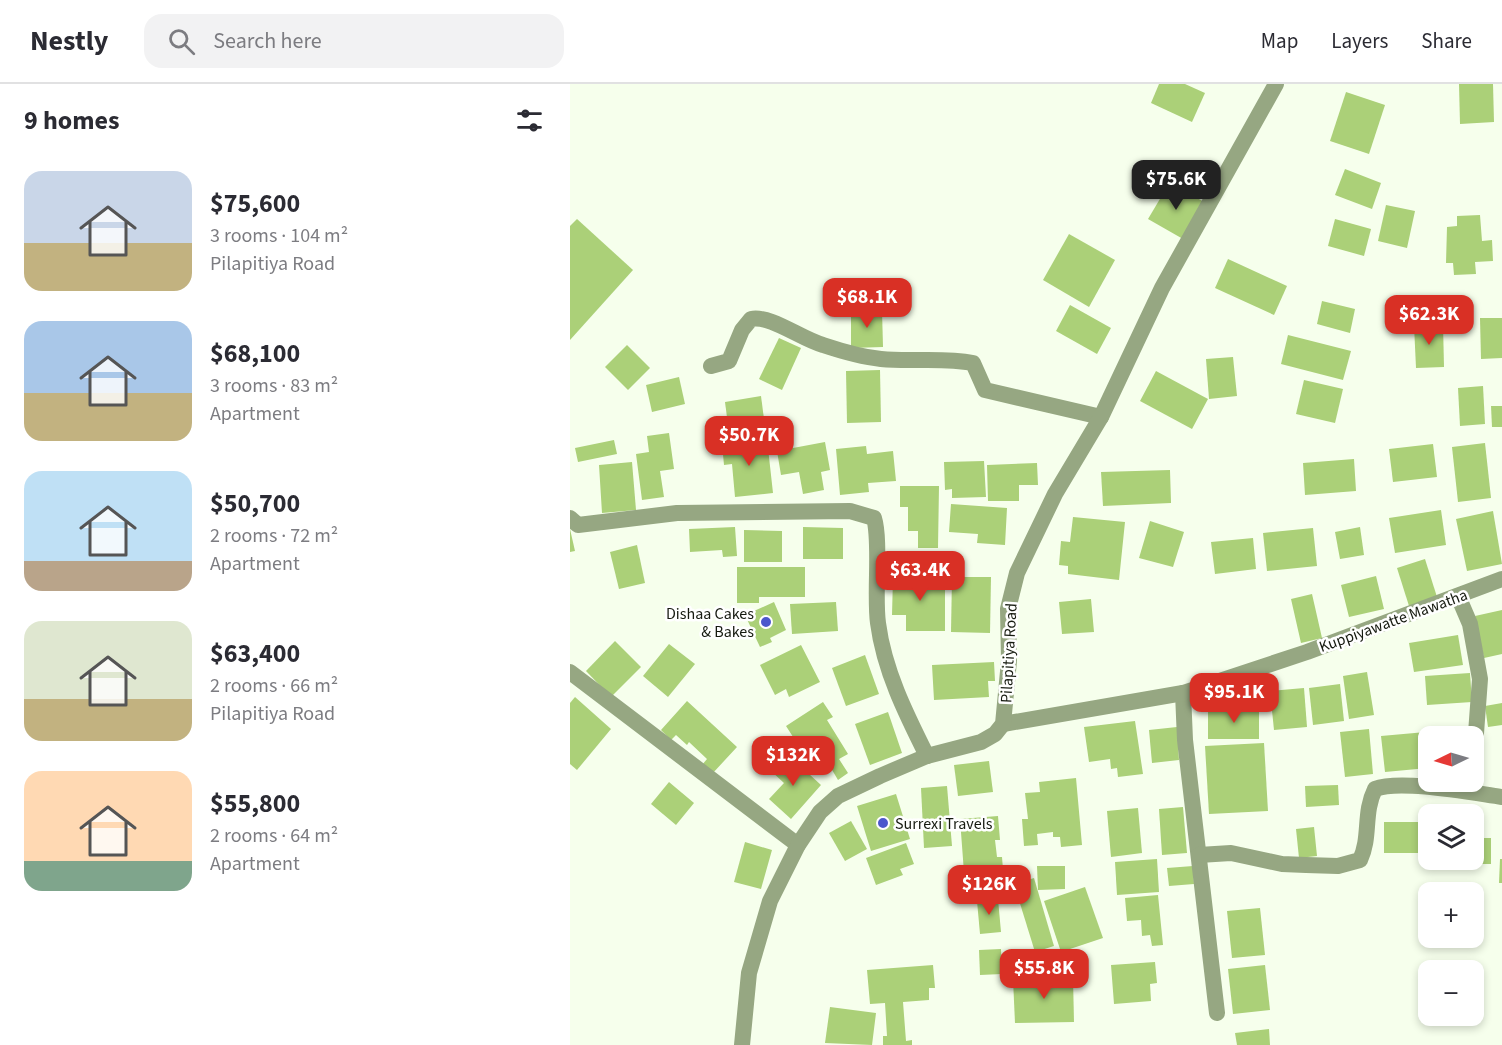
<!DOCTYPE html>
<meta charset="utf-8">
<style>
:root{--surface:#fff;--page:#f2f2f3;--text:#2b2b33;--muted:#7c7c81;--line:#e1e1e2;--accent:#d93025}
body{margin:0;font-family:"Source Sans 3",sans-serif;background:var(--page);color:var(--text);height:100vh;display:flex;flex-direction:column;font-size:22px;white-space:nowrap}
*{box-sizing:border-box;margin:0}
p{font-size:20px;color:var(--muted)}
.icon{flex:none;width:33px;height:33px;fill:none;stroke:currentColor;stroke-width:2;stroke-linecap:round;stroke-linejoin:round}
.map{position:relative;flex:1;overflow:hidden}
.side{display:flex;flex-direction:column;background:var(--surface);width:570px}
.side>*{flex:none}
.needle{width:39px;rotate:265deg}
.fabs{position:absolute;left:848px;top:642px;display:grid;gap:12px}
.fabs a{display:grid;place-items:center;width:66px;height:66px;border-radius:12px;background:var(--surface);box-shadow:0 3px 9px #0003;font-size:30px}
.price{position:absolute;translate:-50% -51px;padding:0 14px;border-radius:12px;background:var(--accent);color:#fff;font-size:20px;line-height:39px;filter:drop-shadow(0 2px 3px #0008)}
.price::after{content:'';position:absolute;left:50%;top:36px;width:18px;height:14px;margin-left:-9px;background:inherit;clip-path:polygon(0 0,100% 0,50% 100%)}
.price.on{background:#222;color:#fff}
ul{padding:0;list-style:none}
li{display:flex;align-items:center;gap:18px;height:150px;padding:0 24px}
li span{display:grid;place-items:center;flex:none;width:168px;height:120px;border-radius:18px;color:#555}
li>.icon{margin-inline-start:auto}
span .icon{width:72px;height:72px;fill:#fffc;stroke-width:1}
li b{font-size:26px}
h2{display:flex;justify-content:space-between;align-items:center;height:72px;padding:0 24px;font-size:26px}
header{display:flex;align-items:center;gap:36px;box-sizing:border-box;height:84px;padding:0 30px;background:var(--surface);border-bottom:2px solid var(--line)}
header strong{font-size:28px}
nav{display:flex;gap:33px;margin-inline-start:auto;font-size:21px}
.search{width:420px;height:54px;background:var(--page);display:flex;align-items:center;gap:15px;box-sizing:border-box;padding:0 21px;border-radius:18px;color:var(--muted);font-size:22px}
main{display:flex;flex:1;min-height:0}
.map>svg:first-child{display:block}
.building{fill:#abd078}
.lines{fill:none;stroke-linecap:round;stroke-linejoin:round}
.minor{stroke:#96a782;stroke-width:16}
.poi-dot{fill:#4c57cc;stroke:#fff;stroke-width:2}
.labels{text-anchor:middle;stroke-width:5;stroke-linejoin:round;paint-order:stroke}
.poi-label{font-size:16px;fill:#161a10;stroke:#fff;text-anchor:end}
.street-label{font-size:16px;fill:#161a10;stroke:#fff}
</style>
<header>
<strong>Nestly</strong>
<div class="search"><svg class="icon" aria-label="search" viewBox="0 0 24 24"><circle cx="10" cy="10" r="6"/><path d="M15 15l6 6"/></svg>Search here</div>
<nav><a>Map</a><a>Layers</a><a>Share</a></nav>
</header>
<main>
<section class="side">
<h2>9 homes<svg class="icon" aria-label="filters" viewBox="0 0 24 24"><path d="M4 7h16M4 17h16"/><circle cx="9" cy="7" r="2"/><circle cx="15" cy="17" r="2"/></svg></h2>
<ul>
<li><span style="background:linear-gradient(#c9d6e8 60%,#c2b280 0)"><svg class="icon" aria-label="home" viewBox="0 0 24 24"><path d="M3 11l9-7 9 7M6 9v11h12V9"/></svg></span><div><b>$75,600</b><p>3 rooms · 104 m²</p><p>Pilapitiya Road</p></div></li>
<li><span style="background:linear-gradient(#a9c7e8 60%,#c2b280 0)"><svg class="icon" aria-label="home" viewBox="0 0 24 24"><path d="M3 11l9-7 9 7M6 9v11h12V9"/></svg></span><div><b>$68,100</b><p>3 rooms · 83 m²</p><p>Apartment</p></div></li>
<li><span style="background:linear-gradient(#bfe0f5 75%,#b9a48a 0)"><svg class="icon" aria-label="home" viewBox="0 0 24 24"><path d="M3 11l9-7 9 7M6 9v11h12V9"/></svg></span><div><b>$50,700</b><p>2 rooms · 72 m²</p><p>Apartment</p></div></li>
<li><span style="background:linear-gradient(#dfe7d0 65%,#c2b280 0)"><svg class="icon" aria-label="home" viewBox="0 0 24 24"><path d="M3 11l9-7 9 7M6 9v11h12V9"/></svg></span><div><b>$63,400</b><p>2 rooms · 66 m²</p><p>Pilapitiya Road</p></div></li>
<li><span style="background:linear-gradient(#ffd9b3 75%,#7fa58c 0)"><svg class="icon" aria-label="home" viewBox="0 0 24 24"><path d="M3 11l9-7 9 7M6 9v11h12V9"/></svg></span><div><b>$55,800</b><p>2 rooms · 64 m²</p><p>Apartment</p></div></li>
</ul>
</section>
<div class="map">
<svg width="932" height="961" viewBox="0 0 932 961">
<rect width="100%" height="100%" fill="#f6ffec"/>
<g class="building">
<polygon points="589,0 615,0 635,9 622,38 581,19"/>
<polygon points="889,0 923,0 924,38 890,40"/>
<polygon points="776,8 815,21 799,70 760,57"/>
<polygon points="775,85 811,99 802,125 765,111"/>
<polygon points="600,98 634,118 613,155 578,135"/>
<polygon points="816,121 845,127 837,164 808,157"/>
<polygon points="910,131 912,157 922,156 923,177 905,178 906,190 884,191 883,179 876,179 877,143 887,142 887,132"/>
<polygon points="7,135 63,186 0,256 0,142"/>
<polygon points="765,135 801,145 794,172 758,162"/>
<polygon points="499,150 545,176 519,223 473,196"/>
<polygon points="658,175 717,202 704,231 645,204"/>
<polygon points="752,217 785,225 780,249 747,240"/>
<polygon points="500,221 541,244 527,270 486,247"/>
<polygon points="312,226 313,263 281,264 281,227"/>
<polygon points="910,234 932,234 932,274 911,275"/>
<polygon points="873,240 874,283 846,284 844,241"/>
<polygon points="718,251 781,267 773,296 711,280"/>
<polygon points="209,254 231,264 212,306 189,295"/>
<polygon points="57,261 80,284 58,306 35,283"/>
<polygon points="663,273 667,312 639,315 636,275"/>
<polygon points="310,286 311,338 277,339 276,287"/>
<polygon points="586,287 638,315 622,345 570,317"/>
<polygon points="109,293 115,320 82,328 76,301"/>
<polygon points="734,296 773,305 765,339 726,330"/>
<polygon points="913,302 915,340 890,342 888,304"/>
<polygon points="191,312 194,335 158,341 155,318"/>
<polygon points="921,322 932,322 932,343 922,343"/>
<polygon points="99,349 104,385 90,387 94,413 72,416 66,370 79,368 77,352"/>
<polygon points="197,355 203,409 165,413 162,380 154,381 152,360"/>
<polygon points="44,356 47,370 8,378 5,364"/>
<polygon points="255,358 260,386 251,388 254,406 233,410 229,388 211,391 207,367"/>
<polygon points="915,359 921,414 888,418 882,363"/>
<polygon points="863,360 867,393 823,398 819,365"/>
<polygon points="296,362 297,370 323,367 326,397 298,399 299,408 270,411 266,365"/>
<polygon points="784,375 786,407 735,411 733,379"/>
<polygon points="414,377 416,413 382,414 382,405 375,406 374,378"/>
<polygon points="62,378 66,426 32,429 29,381"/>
<polygon points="467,379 468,401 449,401 449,417 418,417 417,381"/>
<polygon points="600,386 601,419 533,422 531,388"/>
<polygon points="330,402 369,402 368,464 348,464 348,447 338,447 338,423 330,423"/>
<polygon points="381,420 437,424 435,461 407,459 408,450 379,448"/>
<polygon points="871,426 876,461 825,469 819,434"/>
<polygon points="923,427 932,480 897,487 886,435"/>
<polygon points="503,433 555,438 549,496 498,490 498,482 489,481 491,457 500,458"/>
<polygon points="580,437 614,448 603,483 569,474"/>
<polygon points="165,443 167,472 153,473 152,466 120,468 119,445"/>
<polygon points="233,443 273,444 273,475 233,475"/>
<polygon points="790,443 794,471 770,475 765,448"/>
<polygon points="743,444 747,482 697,487 693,449"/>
<polygon points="0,445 5,467 0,468"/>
<polygon points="174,446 212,447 212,478 174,478"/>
<polygon points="683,454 686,485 645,490 641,458"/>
<polygon points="67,461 75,499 49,505 40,468"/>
<polygon points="855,475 867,513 839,522 827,484"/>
<polygon points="167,483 235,483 235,513 189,513 189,519 167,519"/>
<polygon points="806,492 814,525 779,533 771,501"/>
<polygon points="323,493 375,493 375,547 336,547 336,531 322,531"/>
<polygon points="382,493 421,493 420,549 381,548"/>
<polygon points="742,510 752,554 731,559 721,515"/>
<polygon points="521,515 524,548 492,550 489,518"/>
<polygon points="204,518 216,546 200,554 202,558 190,563 175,531"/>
<polygon points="266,518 268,547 222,550 220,520"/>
<polygon points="932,526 932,570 914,574 905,532"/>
<polygon points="888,551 893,581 844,588 839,559"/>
<polygon points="45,557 71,583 41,613 16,587"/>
<polygon points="99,560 125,580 98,613 73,592"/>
<polygon points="231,561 250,598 219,613 216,605 205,611 190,581"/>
<polygon points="295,571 309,610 276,622 262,584"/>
<polygon points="424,578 425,597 418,597 419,613 364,616 362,581"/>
<polygon points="797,588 804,631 779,635 773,592"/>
<polygon points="900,589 902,618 857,621 855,592"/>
<polygon points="770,600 774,637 743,641 739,604"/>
<polygon points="734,604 737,643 704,646 700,607"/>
<polygon points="5,613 41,645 7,686 0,680 0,619"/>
<polygon points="117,617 167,663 142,690 132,681 137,675 119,658 117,661 106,651 101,656 91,646"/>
<polygon points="253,618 263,633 257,636 278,670 269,675 278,689 268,696 258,679 245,687 216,642"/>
<polygon points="932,619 932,641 918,643 915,622"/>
<polygon points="689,624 689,655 638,655 638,625"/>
<polygon points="318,628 332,669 300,681 285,640"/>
<polygon points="565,637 573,690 548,693 547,684 541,685 540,675 519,678 514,643"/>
<polygon points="607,643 609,676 582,679 579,646"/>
<polygon points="799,645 803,690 775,693 770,648"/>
<polygon points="867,647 868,652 858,652 858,684 815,688 811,652"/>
<polygon points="694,659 698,727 639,730 635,662"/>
<polygon points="212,673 223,683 227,679 251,701 221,735 199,715 214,699 200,686"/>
<polygon points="419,677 423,708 388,712 384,681"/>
<polygon points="506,694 512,761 491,763 490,753 483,753 483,748 467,750 468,761 454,762 452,735 458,735 455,709 470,708 469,698"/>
<polygon points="99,698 124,719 106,741 81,720"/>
<polygon points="768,701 769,721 736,723 735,702"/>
<polygon points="377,702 382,762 354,764 351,704"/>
<polygon points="326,710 340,755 301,767 287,722"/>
<polygon points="613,723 617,769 592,771 589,725"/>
<polygon points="568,724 572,769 541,773 537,727"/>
<polygon points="428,732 430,756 425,756 427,773 432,773 434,798 395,802 390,735"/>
<polygon points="281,737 297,765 275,777 259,749"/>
<rect x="814" y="738" width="38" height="31"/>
<polygon points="744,743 747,772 729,774 726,745"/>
<polygon points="903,754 921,754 921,780 884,780 884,776 903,776"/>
<polygon points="175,758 202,766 191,805 164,798"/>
<polygon points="336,759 344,780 330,785 333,791 306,801 296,774"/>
<polygon points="587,775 589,808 547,811 545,778"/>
<polygon points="930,775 932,775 932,799 929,799"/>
<polygon points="467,782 495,782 495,805 468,806"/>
<polygon points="623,782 624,800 599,802 597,784"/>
<polygon points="464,794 484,862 465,868 444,800"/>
<polygon points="515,803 533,854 491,868 474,817"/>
<polygon points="588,811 593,861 582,862 580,851 572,852 571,836 557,837 555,814"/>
<polygon points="428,815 431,848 410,850 407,817"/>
<polygon points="690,824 695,871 662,874 657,827"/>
<polygon points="431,865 432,890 410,891 409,866"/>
<polygon points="585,878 587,899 580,900 581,917 544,920 541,881"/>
<polygon points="363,881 365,904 359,904 359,916 333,918 336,957 342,956 342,961 313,961 313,952 317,952 315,919 300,920 297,886"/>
<polygon points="695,881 700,926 663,930 658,885"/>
<polygon points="503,894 504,938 445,939 443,895"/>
<polygon points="260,923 306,929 302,961 255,959"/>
<polygon points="699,945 700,961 667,961 665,949"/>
</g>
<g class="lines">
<g class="minor">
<path d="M141,282L159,277L172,246L181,235C201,231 231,255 253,261C271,267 292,273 311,275C342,278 373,273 403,279L415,306L531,333"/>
<path d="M0,434L8,441L107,429L280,427L304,434C311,457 304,510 308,539C314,586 336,630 357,672"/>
<polyline points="888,512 900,540 910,595 903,690"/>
<polyline points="0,588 228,761"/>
<polyline points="613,609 615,656 647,929"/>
<polyline points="433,640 613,609 737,568 932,495"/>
<path d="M629,771L661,769L712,780L736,781L768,782L790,776C801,753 793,729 805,705C830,695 903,709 932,713"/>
<polyline points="172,961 179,889 200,817 228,761 250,728 268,712 310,692 357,672 411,658 425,650 433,640 439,577 438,525 447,489 485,410 531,333 592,204 706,0"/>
</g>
</g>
<g class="poi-dot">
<circle cx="196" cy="538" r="6"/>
<circle cx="313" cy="739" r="6"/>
</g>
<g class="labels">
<g class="poi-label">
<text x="184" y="535">Dishaa Cakes<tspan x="184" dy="18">&amp; Bakes</tspan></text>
<text x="325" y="745" text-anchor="start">Surrexi Travels</text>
</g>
<g class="street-label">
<text transform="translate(823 536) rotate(-20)" y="6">Kuppiyawatte Mawatha</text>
<text transform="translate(438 569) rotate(-87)" y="6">Pilapitiya Road</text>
</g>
</g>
</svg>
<div class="fabs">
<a><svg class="needle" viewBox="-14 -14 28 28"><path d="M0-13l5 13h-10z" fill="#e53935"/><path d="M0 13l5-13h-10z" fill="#7c7c81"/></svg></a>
<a><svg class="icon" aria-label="layers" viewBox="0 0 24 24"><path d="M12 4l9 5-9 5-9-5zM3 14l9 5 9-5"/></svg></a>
<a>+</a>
<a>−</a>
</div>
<b class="price on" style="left:606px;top:127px">$75.6K</b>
<b class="price" style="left:297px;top:245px">$68.1K</b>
<b class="price" style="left:859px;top:262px">$62.3K</b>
<b class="price" style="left:179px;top:383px">$50.7K</b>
<b class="price" style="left:350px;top:518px">$63.4K</b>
<b class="price" style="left:664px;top:640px">$95.1K</b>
<b class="price" style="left:223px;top:703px">$132K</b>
<b class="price" style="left:419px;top:832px">$126K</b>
<b class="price" style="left:474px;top:916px">$55.8K</b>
</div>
</main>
